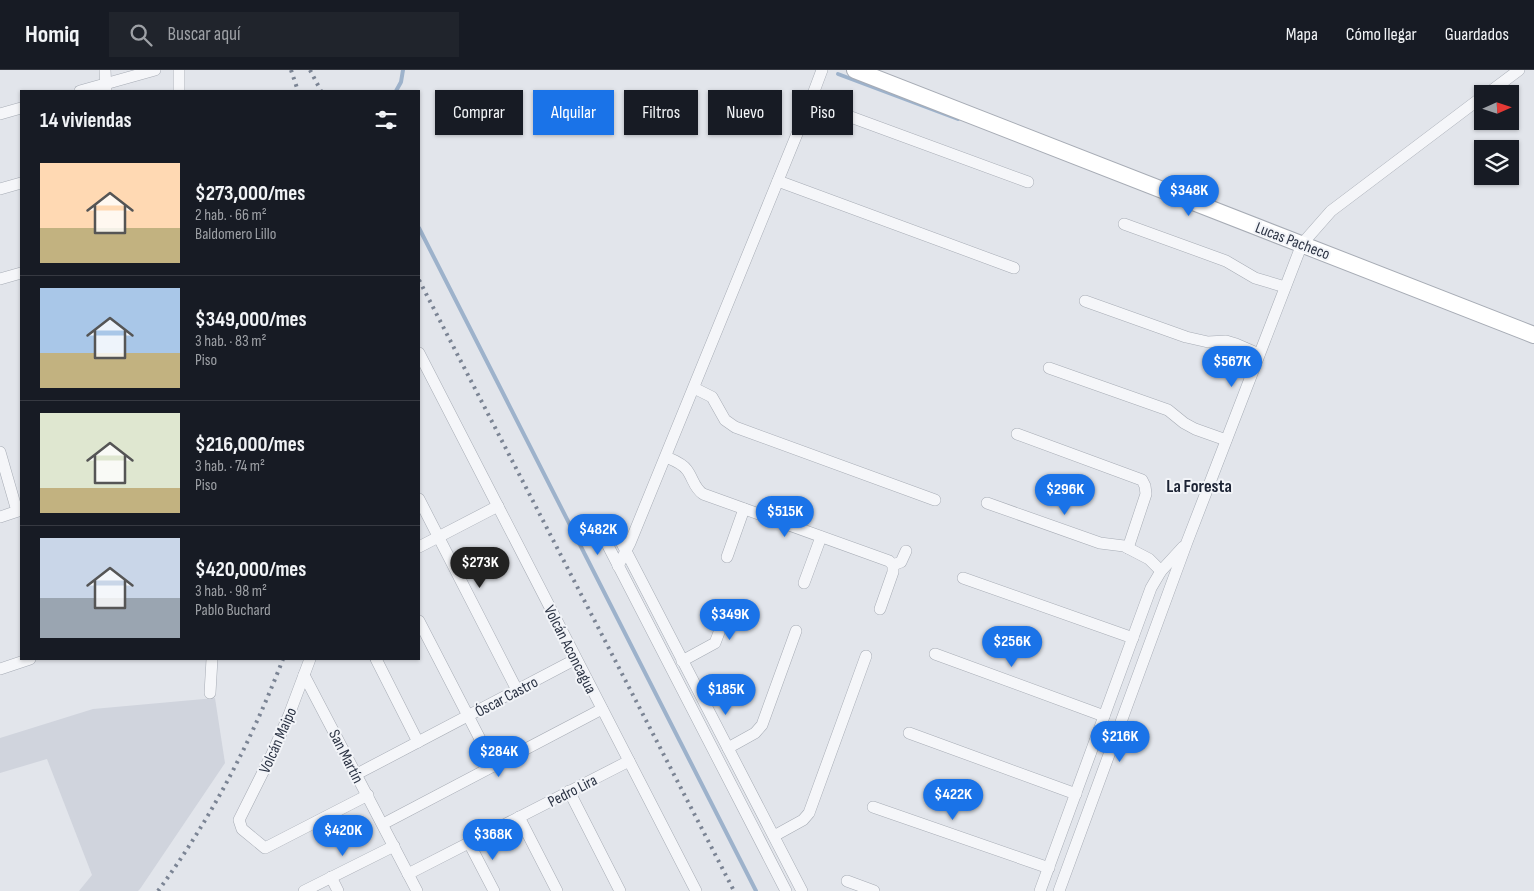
<!DOCTYPE html>
<html lang="es">
<meta charset="utf-8">
<style>
:root{--surface:#171b24;--page:#20242c;--text:#f1f3f6;--muted:#9ea1a6;--line:#363941;--accent:#1a73e8}
body{margin:0;font-family:"Sofia Sans Condensed",sans-serif;background:var(--page);color:var(--text);height:100vh;display:flex;flex-direction:column;font-size:19px;white-space:nowrap}
*{box-sizing:border-box;margin:0}
p{font-size:16px;color:var(--muted)}
.icon{flex:none;width:28px;height:28px;fill:none;stroke:currentColor;stroke-width:2;stroke-linecap:round;stroke-linejoin:round}
.map{position:relative;flex:1;overflow:hidden}
.panel{position:absolute;left:20px;top:20px;width:400px;height:570px;display:flex;flex-direction:column;background:var(--surface);border-radius:0px;box-shadow:0 1px 4px #0004}
.panel>*{flex:none}
.top-card{position:absolute;left:435px;top:20px;width:475px;height:45px;display:flex;gap:10px}
.needle{width:32px;rotate:87deg}
.controls{position:absolute;left:1474px;top:15px;display:grid;gap:10px}
.controls a{display:grid;place-items:center;width:45px;height:45px;border-radius:0px;background:var(--surface);box-shadow:0 1px 4px #0004;font-size:25px}
.price{position:absolute;translate:-50% -42px;padding:0 11px;border-radius:18px;background:var(--accent);color:#fff;font-size:16px;line-height:32px;filter:drop-shadow(0 1px 2px #0008)}
.price::after{content:'';position:absolute;left:50%;top:30px;width:15px;height:11px;margin-left:-8px;background:inherit;clip-path:polygon(0 0,100% 0,50% 100%)}
.price.selected{background:#222;color:#fff}
ul{padding:0;list-style:none}
li{display:flex;align-items:center;gap:15px;height:125px;padding:0 20px}
li+li{border-top:1px solid var(--line)}
li span{display:grid;place-items:center;flex:none;width:140px;height:100px;border-radius:0px;color:#555}
li>.icon{margin-inline-start:auto}
span .icon{width:60px;height:60px;fill:#fffc;stroke-width:1}
li b{font-size:21px}
h2{display:flex;justify-content:space-between;align-items:center;height:60px;padding:0 20px;font-size:21px}
.chip{padding:0 18px;border-radius:0px;background:var(--surface);box-shadow:0 1px 4px #0004;font-size:18px;line-height:45px}
.chip.selected{background:var(--accent);color:#fff}
header{display:flex;align-items:center;gap:30px;box-sizing:border-box;height:70px;padding:0 25px;background:var(--surface);border-bottom:1px solid var(--line)}
header strong{font-size:24px}
nav{display:flex;gap:28px;margin-inline-start:auto;font-size:18px}
.search{width:350px;height:45px;background:var(--page);display:flex;align-items:center;gap:12px;box-sizing:border-box;padding:0 18px;border-radius:0px;color:var(--muted);font-size:19px}
.map>svg:first-child{display:block}
.built{fill:#d0d4dd}
.lines{fill:none;stroke-linecap:round;stroke-linejoin:round}
.stream{stroke:#9db2cb;stroke-width:4}
.street-casing{stroke:#a7acb5;stroke-width:12}
.secondary-casing{stroke:#a7acb5;stroke-width:18}
.street{stroke:#f5f6f9;stroke-width:11}
.secondary{stroke:#fff;stroke-width:16}
.rail{stroke:#7b8494;stroke-width:4;stroke-dasharray:2.5 5;stroke-linecap:butt}
.labels{text-anchor:middle;stroke-width:4;stroke-linejoin:round;paint-order:stroke}
.street-label{font-size:16px;fill:#2a3243;stroke:#f2f4f8}
.neighbourhood-label{font-size:18px;font-weight:bold;fill:#1c2334;stroke:#f2f4f8}
</style>
<header>
<strong>Homiq</strong>
<div class="search"><svg class="icon" aria-label="search" viewBox="0 0 24 24"><circle cx="10" cy="10" r="6"/><path d="M15 15l6 6"/></svg>Buscar aquí</div>
<nav><a>Mapa</a><a>Cómo llegar</a><a>Guardados</a></nav>
</header>
<div class="map">
<svg width="1534" height="821" viewBox="0 0 1534 821">
<rect width="100%" height="100%" fill="#e2e5eb"/>
<polygon class="built" points="215,628 225,693 140,819 138,821 79,821 92,805 47,689 0,703 0,668 93,639"/>
<g class="lines">
<g class="stream">
<polyline points="838,4 958,49"/>
<polyline points="396,21 401,12 403,0"/>
<polyline points="419,158 756,821"/>
</g>
<defs>
<g id="street">
<polyline points="105,0 106,21"/>
<polyline points="179,0 179,21"/>
<polyline points="80,21 155,0"/>
<polyline points="1487,24 1519,0"/>
<polyline points="810,32 1028,112"/>
<polyline points="0,44 21,38"/>
<polyline points="778,111 1014,198"/>
<polyline points="0,119 21,113"/>
<polyline points="1124,154 1226,191 1255,208 1285,217"/>
<polyline points="0,209 21,203"/>
<polyline points="1085,231 1186,267 1208,272 1226,271 1236,274 1259,284"/>
<polyline points="419,283 696,821"/>
<polyline points="1049,298 1168,340 1184,353 1195,359 1226,370"/>
<polyline points="694,318 712,327 725,350 735,357 935,430"/>
<polyline points="1017,364 1142,410 1145,416 1146,424 1128,478"/>
<polyline points="0,382 17,441"/>
<path d="M666,387C673,390 682,393 687,400C693,408 694,418 703,424L889,491L893,495V502L880,539"/>
<polyline points="419,429 517,620"/>
<polyline points="987,433 1100,473 1124,476 1149,489 1161,501"/>
<polyline points="0,447 21,440"/>
<polyline points="614,458 802,821"/>
<polyline points="602,464 786,821"/>
<polyline points="419,477 498,436"/>
<polyline points="727,487 744,439"/>
<polyline points="893,495 901,492 906,481"/>
<polyline points="618,496 630,473 810,32 822,0"/>
<polyline points="963,508 1133,568"/>
<polyline points="804,513 821,467"/>
<polyline points="419,551 494,696"/>
<polyline points="935,584 1104,646"/>
<polyline points="310,589 289,645 272,684 239,750 242,759 265,778 368,725"/>
<polyline points="376,589 418,672"/>
<polyline points="682,591 715,573 729,536"/>
<polyline points="0,599 30,589"/>
<polyline points="304,605 417,821"/>
<polyline points="210,623 212,589"/>
<polyline points="909,663 1076,724"/>
<polyline points="728,678 755,663 762,655 796,561"/>
<polyline points="357,704 576,589"/>
<polyline points="569,721 620,821"/>
<polyline points="873,737 1049,798"/>
<polyline points="519,747 557,821"/>
<polyline points="383,754 602,639"/>
<polyline points="774,766 803,750 809,743 866,586"/>
<polyline points="469,773 494,821"/>
<polyline points="408,804 629,691"/>
<polyline points="331,807 338,821"/>
<polyline points="847,811 874,821"/>
<polyline points="304,821 394,776"/>
<polyline points="1040,821 1151,518 1161,501 1183,477"/>
<polyline points="1059,821 1187,472 1302,174 1331,141 1482,27"/>
</g>
<polyline id="secondary" points="855,0 1534,265"/>
</defs>
<use href="#street" class="street-casing"/>
<use href="#secondary" class="secondary-casing"/>
<use href="#street" class="street"/>
<use href="#secondary" class="secondary"/>
<g class="rail">
<polyline points="291,0 298,21"/>
<polyline points="310,0 321,21"/>
<polyline points="419,210 734,821"/>
<path d="M158,821C211,749 251,672 283,589"/>
</g>
</g>
<g class="labels">
<g class="street-label">
<text transform="translate(1293 170) rotate(21)" y="6">Lucas Pacheco</text>
<text transform="translate(571 579) rotate(63)" y="6">Volcán Aconcagua</text>
<text transform="translate(506 626) rotate(-28)" y="6">Óscar Castro</text>
<text transform="translate(277 670) rotate(-66)" y="6">Volcán Maipo</text>
<text transform="translate(347 686) rotate(63)" y="6">San Martín</text>
<text transform="translate(572 720) rotate(-27)" y="6">Pedro Lira</text>
</g>
<g class="neighbourhood-label">
<text x="1199" y="422">La Foresta</text>
</g>
</g>
</svg>
<div class="controls">
<a><svg class="needle" viewBox="-14 -14 28 28"><path d="M0-13l5 13h-10z" fill="#e53935"/><path d="M0 13l5-13h-10z" fill="#9ea1a6"/></svg></a>
<a><svg class="icon" aria-label="layers" viewBox="0 0 24 24"><path d="M12 4l9 5-9 5-9-5zM3 14l9 5 9-5"/></svg></a>
</div>
<b class="price" style="left:1189px;top:147px">$348K</b>
<b class="price" style="left:1232px;top:318px">$567K</b>
<b class="price" style="left:1065px;top:446px">$296K</b>
<b class="price" style="left:785px;top:468px">$515K</b>
<b class="price" style="left:598px;top:486px">$482K</b>
<b class="price selected" style="left:480px;top:519px">$273K</b>
<b class="price" style="left:730px;top:571px">$349K</b>
<b class="price" style="left:1012px;top:598px">$256K</b>
<b class="price" style="left:726px;top:646px">$185K</b>
<b class="price" style="left:1120px;top:693px">$216K</b>
<b class="price" style="left:499px;top:708px">$284K</b>
<b class="price" style="left:953px;top:751px">$422K</b>
<b class="price" style="left:343px;top:787px">$420K</b>
<b class="price" style="left:493px;top:791px">$368K</b>
<div class="top-card">
<a class="chip">Comprar</a>
<a class="chip selected">Alquilar</a>
<a class="chip">Filtros</a>
<a class="chip">Nuevo</a>
<a class="chip">Piso</a>
</div>
<section class="panel">
<h2>14 viviendas<svg class="icon" aria-label="filters" viewBox="0 0 24 24"><path d="M4 7h16M4 17h16"/><circle cx="9" cy="7" r="2"/><circle cx="15" cy="17" r="2"/></svg></h2>
<ul>
<li><span style="background:linear-gradient(#ffd9b3 65%,#c2b280 0)"><svg class="icon" aria-label="home" viewBox="0 0 24 24"><path d="M3 11l9-7 9 7M6 9v11h12V9"/></svg></span><div><b>$273,000/mes</b><p>2 hab. · 66 m²</p><p>Baldomero Lillo</p></div></li>
<li><span style="background:linear-gradient(#a9c7e8 65%,#c2b280 0)"><svg class="icon" aria-label="home" viewBox="0 0 24 24"><path d="M3 11l9-7 9 7M6 9v11h12V9"/></svg></span><div><b>$349,000/mes</b><p>3 hab. · 83 m²</p><p>Piso</p></div></li>
<li><span style="background:linear-gradient(#dfe7d0 75%,#c2b280 0)"><svg class="icon" aria-label="home" viewBox="0 0 24 24"><path d="M3 11l9-7 9 7M6 9v11h12V9"/></svg></span><div><b>$216,000/mes</b><p>3 hab. · 74 m²</p><p>Piso</p></div></li>
<li><span style="background:linear-gradient(#c9d6e8 60%,#9aa5b1 0)"><svg class="icon" aria-label="home" viewBox="0 0 24 24"><path d="M3 11l9-7 9 7M6 9v11h12V9"/></svg></span><div><b>$420,000/mes</b><p>3 hab. · 98 m²</p><p>Pablo Buchard</p></div></li>
</ul>
</section>
</div>
